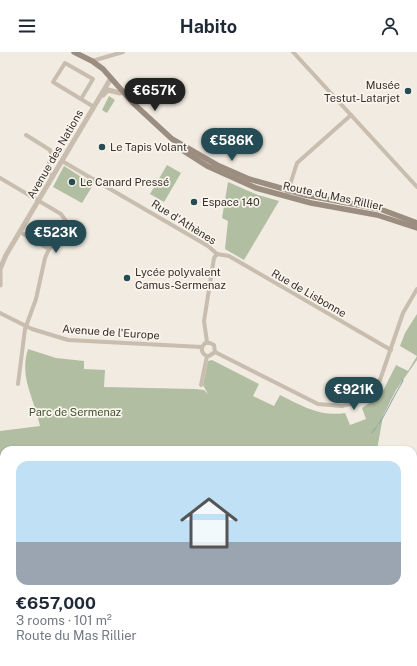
<!DOCTYPE html>
<meta charset="utf-8">
<style>
:root{--surface:#fff;--page:#f6f6f7;--text:#1f2937;--muted:#747a83;--line:#e0e1e3;--accent:#254c54}
body{margin:0;font-family:"Public Sans",sans-serif;background:var(--page);color:var(--text);height:100vh;display:flex;flex-direction:column;font-size:15px;white-space:nowrap}
*{box-sizing:border-box;margin:0}
p{font-size:13px;color:var(--muted)}
.icon{flex:none;width:22px;height:22px;fill:none;stroke:currentColor;stroke-width:2;stroke-linecap:round;stroke-linejoin:round}
.map{position:relative;flex:1;overflow:hidden}
.sheet{position:absolute;left:0px;top:394px;width:417px;height:220px;display:flex;flex-direction:column;background:var(--surface);border-radius:12px 12px 0 0;box-shadow:0 1px 3px #0004}
.sheet>*{flex:none}
.price{position:absolute;translate:-50% -34px;padding:0 9px;border-radius:14px;background:var(--accent);color:#fff;font-size:13px;line-height:26px;filter:drop-shadow(0 1px 2px #0008)}
.price::after{content:'';position:absolute;left:50%;top:24px;width:12px;height:9px;margin-left:-6px;background:inherit;clip-path:polygon(0 0,100% 0,50% 100%)}
.price.current{background:#222;color:#fff}
ul{padding:0;list-style:none}
li{display:grid;align-content:center;gap:8px;height:212px;padding:0 16px}
li+li{border-top:1px solid var(--line)}
li span{display:grid;place-items:center;height:124px;border-radius:12px;color:#555}
li>.icon{margin-inline-start:auto}
span .icon{width:72px;height:72px;fill:#fffc;stroke-width:1}
li b{font-size:17px}
header{display:flex;justify-content:space-between;align-items:center;height:52px;padding:0 16px;background:var(--surface);font-size:18px;font-weight:700}
.map>svg:first-child{display:block}
.green{fill:#b1bea2}
.lines{fill:none;stroke-linecap:round;stroke-linejoin:round}
.stream{stroke:#83a4ab;stroke-width:1}
.minor{stroke:#c8bdae;stroke-width:4}
.tertiary{stroke:#c8bdae;stroke-width:5}
.secondary{stroke:#9b8d7f;stroke-width:5.5}
.motorway{stroke:#574c43;stroke-width:7}
.poi-dot{fill:#254c54;stroke:#f9f5ed;stroke-width:1.5}
.labels{text-anchor:middle;stroke-width:3.5;stroke-linejoin:round;paint-order:stroke}
.poi-label{font-size:11px;fill:#37302b;stroke:#f9f5ed;text-anchor:start}
.street-label{font-size:11px;fill:#37302b;stroke:#f9f5ed}
.park-label{font-size:11px;fill:#435332;stroke:#f9f5ed}
</style>
<header><svg class="icon" aria-label="menu" viewBox="0 0 24 24"><path d="M4 6h16M4 12h16M4 18h16"/></svg>Habito<svg class="icon" aria-label="person" viewBox="0 0 24 24"><circle cx="12" cy="8" r="4"/><path d="M4 21q1-7 8-7t8 7"/></svg></header>
<div class="map">
<svg width="417" height="614" viewBox="0 0 417 614">
<rect width="100%" height="100%" fill="#f1ebe1"/>
<g class="green">
<polygon points="109,44 115,48 107,61 102,58"/>
<polygon points="167,113 181,121 164,150 150,142"/>
<polygon points="64,114 86,128 88,126 95,130 82,151 53,135"/>
<polygon points="228,130 258,143 279,149 244,208 225,197 228,169 222,166"/>
<path d="M417,262V308L396,338L383,364L377,398H4V610H347L343,614H0V379L40,374C34,345 19,326 28,297L56,306L84,309V317L105,318L104,335L195,337L204,338L208,342L203,333L208,309L212,308L259,332L253,344L274,354L280,343C302,354 320,365 345,361L350,373L366,367L362,356L375,347L384,337L396,313L408,319L417,304L400,294L405,281Z"/>
<polygon points="413,430 417,433 417,525 413,531"/>
<polygon points="417,577 417,614 387,614 391,610 413,610 413,582"/>
</g>
<g class="lines">
<g class="stream">
<path d="M379,372C388,358 394,343 403,329L402,327"/>
<polyline points="372,381 377,374"/>
</g>
<g class="minor">
<polyline points="293,0 417,135"/>
<polyline points="92,9 123,0"/>
<polyline points="81,47 93,27 65,11 53,30 94,55"/>
<polyline points="26,83 50,98 52,104 46,119 53,125"/>
<polyline points="62,109 208,194 217,202 214,206 204,269 207,290"/>
<polyline points="0,126 61,162 66,169 60,186 49,197 45,206 36,247 25,277 18,332"/>
<polyline points="286,145 297,111 351,63"/>
<polyline points="20,180 49,197"/>
<polyline points="217,202 229,204 391,298"/>
<polyline points="0,261 32,277 68,288 202,295"/>
<polyline points="202,295 205,291 210,291 214,293 215,300"/>
<path d="M202,295C201,300 204,304 209,304L215,300"/>
<polyline points="215,300 318,352 342,354 351,352 365,344 380,328 403,261 417,237"/>
<polyline points="201,333 207,304"/>
</g>
<g class="tertiary">
<polyline points="103,43 108,38 120,41"/>
<polyline points="0,233 0,217 6,203 111,26"/>
</g>
<g class="secondary">
<polyline points="74,0 92,9 103,17 133,51 172,87 217,113 249,127 305,143 380,157 417,171"/>
<polyline points="182,98 207,114 256,136 311,151 377,163 417,176"/>
</g>
<g class="motorway">
<polyline points="413,542 417,536"/>
<polyline points="413,556 417,550"/>
<polyline points="353,614 357,610"/>
<polyline points="364,614 368,610"/>
</g>
</g>
<g class="poi-dot">
<circle cx="408" cy="39" r="4"/>
<circle cx="102" cy="95" r="4"/>
<circle cx="72" cy="130" r="4"/>
<circle cx="194" cy="150" r="4"/>
<circle cx="127" cy="226" r="4"/>
</g>
<g class="labels">
<g class="poi-label">
<text x="400" y="37" text-anchor="end">Musée<tspan x="400" dy="13">Testut-Latarjet</tspan></text>
<text x="110" y="99">Le Tapis Volant</text>
<text x="80" y="134">Le Canard Pressé</text>
<text x="202" y="154">Espace 140</text>
<text x="135" y="224">Lycée polyvalent<tspan x="135" dy="13">Camus-Sermenaz</tspan></text>
</g>
<g class="street-label">
<text transform="translate(55 102) rotate(-60)" y="4">Avenue des Nations</text>
<text transform="translate(333 144) rotate(12)" y="4">Route du Mas Rillier</text>
<text transform="translate(184 170) rotate(32)" y="4">Rue d'Athènes</text>
<text transform="translate(309 241) rotate(30)" y="4">Rue de Lisbonne</text>
<text transform="translate(111 280) rotate(4)" y="4">Avenue de l'Europe</text>
</g>
<g class="park-label">
<text x="75" y="364">Parc de Sermenaz</text>
</g>
</g>
</svg>
<b class="price current" style="left:155px;top:60px">€657K</b>
<b class="price" style="left:232px;top:110px">€586K</b>
<b class="price" style="left:56px;top:202px">€523K</b>
<b class="price" style="left:354px;top:359px">€921K</b>
<section class="sheet">
<ul>
<li><span style="background:linear-gradient(#bfe0f5 65%,#9aa5b1 0)"><svg class="icon" aria-label="home" viewBox="0 0 24 24"><path d="M3 11l9-7 9 7M6 9v11h12V9"/></svg></span><div><b>€657,000</b><p>3 rooms · 101 m²</p><p>Route du Mas Rillier</p></div></li>
</ul>
</section>
</div>
